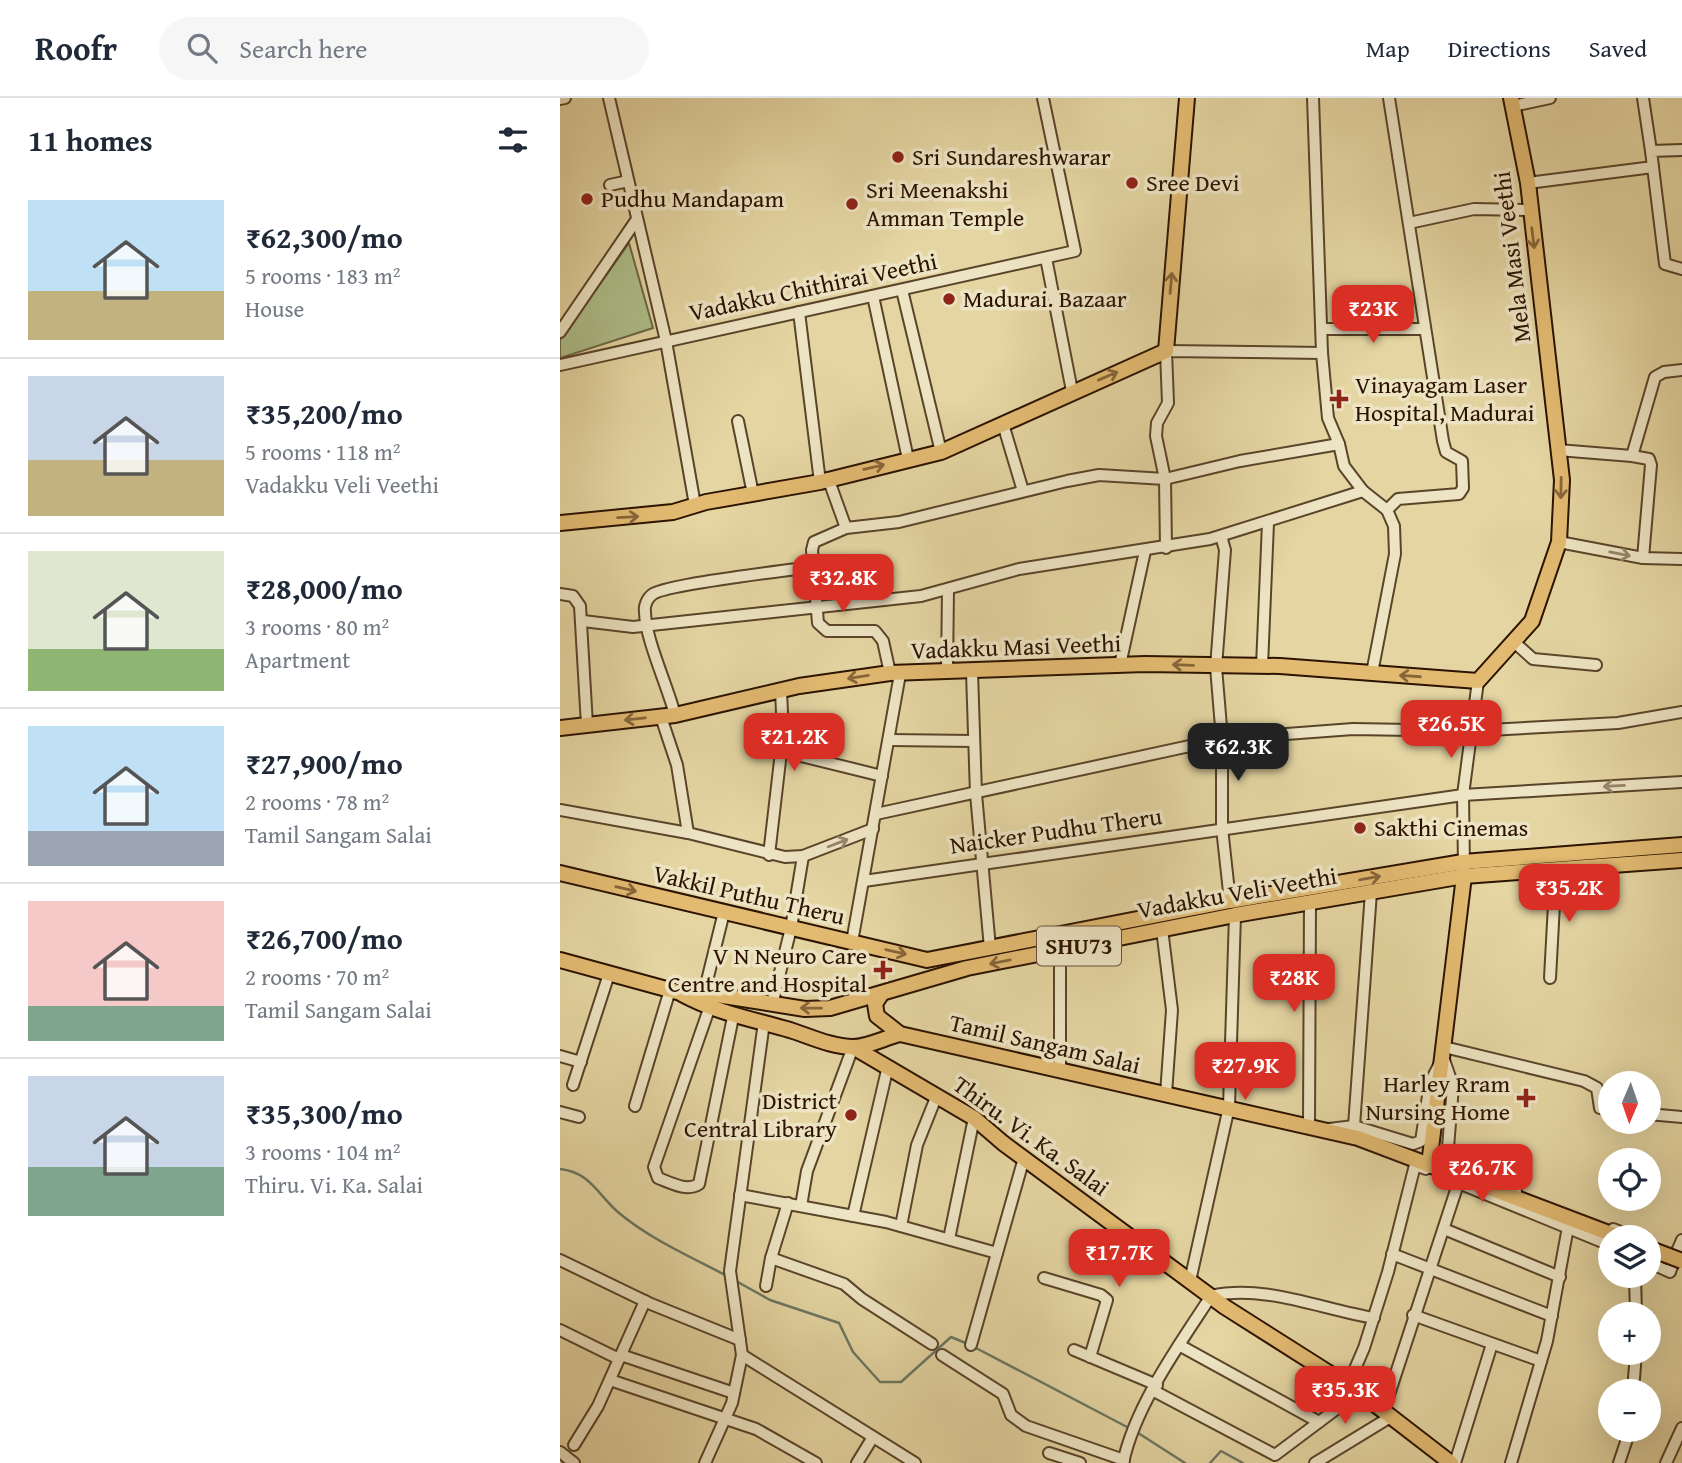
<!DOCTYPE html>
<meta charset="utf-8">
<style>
:root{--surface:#fff;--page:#f6f6f7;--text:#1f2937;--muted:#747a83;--line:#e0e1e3;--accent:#d93025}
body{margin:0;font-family:"Gentium Book Plus",serif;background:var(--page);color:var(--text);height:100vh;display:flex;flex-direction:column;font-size:26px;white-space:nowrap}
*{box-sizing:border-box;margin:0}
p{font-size:23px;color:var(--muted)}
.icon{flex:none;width:38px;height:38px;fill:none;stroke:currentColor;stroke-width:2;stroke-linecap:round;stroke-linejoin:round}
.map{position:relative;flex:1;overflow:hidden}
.details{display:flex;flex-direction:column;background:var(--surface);width:560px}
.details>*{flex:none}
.needle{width:46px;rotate:182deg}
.controls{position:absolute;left:1038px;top:973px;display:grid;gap:14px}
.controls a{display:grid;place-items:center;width:63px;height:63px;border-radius:50%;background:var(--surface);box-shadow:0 7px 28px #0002;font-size:35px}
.price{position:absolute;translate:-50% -60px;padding:0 16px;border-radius:14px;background:var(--accent);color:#fff;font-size:23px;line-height:46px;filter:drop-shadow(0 2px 4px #0008)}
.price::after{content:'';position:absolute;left:50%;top:42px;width:21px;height:16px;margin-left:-10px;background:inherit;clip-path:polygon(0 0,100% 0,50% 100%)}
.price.on{background:#222;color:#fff}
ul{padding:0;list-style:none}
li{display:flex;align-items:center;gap:21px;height:175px;padding:0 28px}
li+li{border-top:2px solid var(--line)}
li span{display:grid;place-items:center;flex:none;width:196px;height:140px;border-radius:0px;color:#555}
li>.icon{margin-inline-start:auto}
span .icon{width:84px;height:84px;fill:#fffc;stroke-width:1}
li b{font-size:30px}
h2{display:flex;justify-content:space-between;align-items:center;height:84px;padding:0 28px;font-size:30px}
header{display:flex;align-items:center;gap:42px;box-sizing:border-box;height:98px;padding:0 35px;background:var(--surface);border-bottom:2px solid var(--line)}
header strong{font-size:33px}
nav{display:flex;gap:38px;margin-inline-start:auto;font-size:24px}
.search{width:490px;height:63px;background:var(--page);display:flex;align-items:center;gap:18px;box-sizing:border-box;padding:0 24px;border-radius:38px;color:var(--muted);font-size:26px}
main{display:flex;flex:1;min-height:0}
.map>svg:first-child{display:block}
.green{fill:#aebe89;stroke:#6d6845;stroke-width:2}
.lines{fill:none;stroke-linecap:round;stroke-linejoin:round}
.stream{stroke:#6b7762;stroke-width:2.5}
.minor-casing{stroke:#5a4429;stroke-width:14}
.major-casing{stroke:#2c1301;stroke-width:18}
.minor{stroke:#ede4c3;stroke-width:10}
.major{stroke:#e2ba71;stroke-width:14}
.major-bridge-casing{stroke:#2c1301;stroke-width:18;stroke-linecap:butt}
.major-bridge{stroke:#e2ba71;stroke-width:14}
.oneway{stroke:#876639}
.oneway2{stroke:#96866c}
.poi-dot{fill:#8f2418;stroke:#ede4c3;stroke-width:2.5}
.labels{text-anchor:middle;stroke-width:7;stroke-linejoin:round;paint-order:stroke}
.shield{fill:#ede4c3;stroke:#66523b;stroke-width:2}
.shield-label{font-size:23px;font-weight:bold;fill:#2c1301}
.poi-label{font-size:24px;fill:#2c1301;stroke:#ede4c3;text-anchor:start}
.street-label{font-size:24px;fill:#2c1301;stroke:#ede4c3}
</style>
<header>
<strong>Roofr</strong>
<div class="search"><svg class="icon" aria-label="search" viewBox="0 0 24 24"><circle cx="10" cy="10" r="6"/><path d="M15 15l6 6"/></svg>Search here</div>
<nav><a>Map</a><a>Directions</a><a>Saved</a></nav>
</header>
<main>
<section class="details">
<h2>11 homes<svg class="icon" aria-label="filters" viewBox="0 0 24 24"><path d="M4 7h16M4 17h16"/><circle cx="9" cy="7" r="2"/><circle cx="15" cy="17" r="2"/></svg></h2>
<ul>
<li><span style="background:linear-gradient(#bfe0f5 65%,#c2b280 0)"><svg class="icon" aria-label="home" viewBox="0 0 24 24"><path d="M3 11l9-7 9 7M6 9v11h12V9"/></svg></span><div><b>₹62,300/mo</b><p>5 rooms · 183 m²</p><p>House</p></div></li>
<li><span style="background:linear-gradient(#c9d6e8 60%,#c2b280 0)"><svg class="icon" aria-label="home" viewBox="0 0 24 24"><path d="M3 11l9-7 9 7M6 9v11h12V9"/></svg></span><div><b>₹35,200/mo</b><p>5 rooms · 118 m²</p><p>Vadakku Veli Veethi</p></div></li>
<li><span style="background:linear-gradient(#dfe7d0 70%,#8fb573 0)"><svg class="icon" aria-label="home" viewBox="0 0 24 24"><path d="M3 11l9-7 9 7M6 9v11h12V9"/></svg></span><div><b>₹28,000/mo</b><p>3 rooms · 80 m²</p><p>Apartment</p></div></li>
<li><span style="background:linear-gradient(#bfe0f5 75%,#9aa5b1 0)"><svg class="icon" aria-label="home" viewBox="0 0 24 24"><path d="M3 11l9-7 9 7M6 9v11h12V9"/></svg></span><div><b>₹27,900/mo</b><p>2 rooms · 78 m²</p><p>Tamil Sangam Salai</p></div></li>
<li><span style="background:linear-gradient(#f6c9c9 75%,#7fa58c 0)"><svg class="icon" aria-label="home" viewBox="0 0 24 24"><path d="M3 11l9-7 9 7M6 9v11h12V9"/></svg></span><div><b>₹26,700/mo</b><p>2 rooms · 70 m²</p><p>Tamil Sangam Salai</p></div></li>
<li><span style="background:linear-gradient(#c9d6e8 65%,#7fa58c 0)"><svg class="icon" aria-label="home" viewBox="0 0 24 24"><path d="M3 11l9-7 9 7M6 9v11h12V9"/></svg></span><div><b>₹35,300/mo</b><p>3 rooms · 104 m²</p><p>Thiru. Vi. Ka. Salai</p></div></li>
</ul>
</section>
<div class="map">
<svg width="1122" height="1365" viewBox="0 0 1122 1365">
<rect width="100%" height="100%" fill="#e4d5a2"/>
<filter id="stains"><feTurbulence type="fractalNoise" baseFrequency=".00286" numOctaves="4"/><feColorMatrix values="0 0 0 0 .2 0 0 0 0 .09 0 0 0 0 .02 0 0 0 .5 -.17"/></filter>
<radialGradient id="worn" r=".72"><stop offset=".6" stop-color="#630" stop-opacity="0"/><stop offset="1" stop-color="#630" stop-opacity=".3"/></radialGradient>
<polygon class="green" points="69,145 93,230 0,260 0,242"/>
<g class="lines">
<g class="stream">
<path d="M0,1071C30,1074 38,1097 59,1115C90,1141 131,1159 167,1178"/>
<polyline points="176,1183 210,1202 279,1225 293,1254 320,1284 341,1284 391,1239 408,1246"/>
<polyline points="414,1249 569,1330"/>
<polyline points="575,1333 625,1365"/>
<polyline points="650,1365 661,1353 683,1365"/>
</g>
<defs>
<g id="minor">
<polyline points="49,0 106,243 135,407"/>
<polyline points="753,0 762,255"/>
<polyline points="1083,0 1091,53"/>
<polyline points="0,1 5,0"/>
<polyline points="953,8 990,0"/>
<polyline points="1093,69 1105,166 1122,171"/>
<polyline points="968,85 1093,69 1091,53 1122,52"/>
<polyline points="50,87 68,83"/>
<polyline points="849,125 914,111 970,112"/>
<polyline points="486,160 512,293"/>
<polyline points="342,192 381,354"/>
<polyline points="313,198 348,361"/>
<polyline points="239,214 260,384"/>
<polyline points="762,231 863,231"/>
<polyline points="0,234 77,121"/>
<polyline points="0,267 515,153 483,0"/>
<polyline points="178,323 193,396"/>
<polyline points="443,326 463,393"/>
<polyline points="998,352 1072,358 1095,279 1104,274 1122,272"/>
<polyline points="1072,358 1089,361 1091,367 1083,460"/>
<polyline points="268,380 286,430"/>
<polyline points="827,412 838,401 899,396 903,390 902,363 886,354 883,343 829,0"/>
<polyline points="661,438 665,452 656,569 662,641 662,730 670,803"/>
<polyline points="999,444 1083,460 1122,461"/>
<polyline points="606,450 605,381 596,338 597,325 608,305 606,253 762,255 768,320 779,346 784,368 803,393 827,412 834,428 835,456 812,575"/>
<polyline points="0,496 13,498 20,508 27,627"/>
<polyline points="23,523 73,529 361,498 459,471 650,441 803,393"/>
<polyline points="953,543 973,561 1036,567"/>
<polyline points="560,567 585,453"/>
<polyline points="702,568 708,425"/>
<polyline points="387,574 388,491"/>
<polyline points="412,574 416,696 430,850"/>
<polyline points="330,575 323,543 315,533 267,533 258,525 252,452 254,444 286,430 339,424 507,383 539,377 605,381 680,363 779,346"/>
<path d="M115,617C108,589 85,540 85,514C84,508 87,500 93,496C108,486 225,473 251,469"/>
<polyline points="101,619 117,667 128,735"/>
<polyline points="329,642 414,643"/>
<polyline points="221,653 322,678"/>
<polyline points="0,712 128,735 225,759 243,758 313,731"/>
<polyline points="316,716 662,641 793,631 910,633 1058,625 1122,614"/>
<polyline points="209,757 223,637 221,593"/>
<polyline points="904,769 903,697 918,583"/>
<polyline points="304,783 903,697 1122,684"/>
<polyline points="602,831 612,912 606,996"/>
<polyline points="292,844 340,576"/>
<polyline points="990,880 996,770"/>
<polyline points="144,895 164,814"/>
<polyline points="212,907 231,830 243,758"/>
<path d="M149,911L94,1069L98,1080C111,1085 127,1094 139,1086L173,919"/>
<polyline points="884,949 1024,983 1037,990 1040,1010 1050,1012"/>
<polyline points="0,958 21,964"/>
<polyline points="500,972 500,851"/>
<polyline points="13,987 49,876"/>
<polyline points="75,1008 110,892"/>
<polyline points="0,1014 19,1019"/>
<polyline points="1088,1016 1122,1019"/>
<polyline points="749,1028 750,804"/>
<polyline points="794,1028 811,794"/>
<polyline points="769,1031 794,1028 853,1046 861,1043 870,985 883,959 893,988 887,1062 890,1067 956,1093"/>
<polyline points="884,1079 1050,1147"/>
<polyline points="180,1097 326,1124 437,1155"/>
<polyline points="241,1108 247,1073 293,949"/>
<polyline points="293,1118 328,968"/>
<polyline points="341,1128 357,1047 377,997"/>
<polyline points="884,1131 1000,1179"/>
<polyline points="1053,1131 1074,1139"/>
<polyline points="389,1141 414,1020"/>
<polyline points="1122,1142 1116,1156 1122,1158"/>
<polyline points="832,1156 992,1218"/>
<polyline points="211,1160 284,1186 302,1201 372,1246"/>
<polyline points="0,1162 91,1206 180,1242"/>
<polyline points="1088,1164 1110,1174 1116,1156 1114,1155"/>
<polyline points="1075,1178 1076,1216"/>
<polyline points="484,1180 541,1197 547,1202 530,1259"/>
<polyline points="630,1183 669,1009 675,817"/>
<polyline points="206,1188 211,1160 228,1105"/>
<polyline points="853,1217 981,1263"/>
<polyline points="0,1232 59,1261"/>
<polyline points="411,1247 464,1060"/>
<polyline points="619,1247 759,1324"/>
<polyline points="514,1252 597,1287"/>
<polyline points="61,1257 174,1295"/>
<polyline points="182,1257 355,1365"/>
<polyline points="382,1257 443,1296 451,1317 466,1328 564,1362"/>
<polyline points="50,1282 196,1331 256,1365"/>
<polyline points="788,1287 804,1250 828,1174 855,1067 866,1071"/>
<polyline points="594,1293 715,1357 799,1294"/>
<polyline points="1073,1293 1076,1255"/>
<polyline points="824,1312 898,1086"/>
<polyline points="14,1347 38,1308 85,1203"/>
<polyline points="0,1354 14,1365"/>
<polyline points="489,1355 520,1365"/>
<polyline points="145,1365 172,1305 182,1257 170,1173 204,924"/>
<polyline points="297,1365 313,1339"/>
<path d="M563,1365C575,1308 619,1247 651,1198C705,1186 760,1211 814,1220"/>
<polyline points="755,1365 832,1318"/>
<polyline points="895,1365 932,1246"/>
<polyline points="951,1365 987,1243 1008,1129"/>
<polyline points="1059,1365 1070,1332"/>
<polyline points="1106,1365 1122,1330"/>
</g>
<g id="major">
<polyline points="0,425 113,414 146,404 260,384 381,354 606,253 627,0"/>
<polyline points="0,630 115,617 239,588 330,575 585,566 720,568 918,583 972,523 999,444 1002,382 968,85 951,0"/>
<polyline points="0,775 367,862 670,803 903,764 1122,747"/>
<polyline points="0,862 121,895 144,895 245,911 270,910 407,870 675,817 904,778 1122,762"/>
<polyline points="322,895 315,906 317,918 340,936 798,1040 1059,1139"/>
<path d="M122,896C157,915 192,921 230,932C249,938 272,949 293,949C308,949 324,940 340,936"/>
<polyline points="293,949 414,1020 443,1045 665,1209 799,1294 891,1365"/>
<polyline points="869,1067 904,778"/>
</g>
</defs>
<use href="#minor" class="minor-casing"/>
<use href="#major" class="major-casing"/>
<use href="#minor" class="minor"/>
<use href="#major" class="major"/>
<defs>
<polyline id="major-bridge" points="1088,1150 1122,1163"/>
</defs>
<use href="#major-bridge" class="major-bridge-casing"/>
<use href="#major-bridge" class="major-bridge"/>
</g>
<defs><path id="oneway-shaft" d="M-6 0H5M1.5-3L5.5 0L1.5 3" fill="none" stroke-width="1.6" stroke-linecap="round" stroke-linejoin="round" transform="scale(1.75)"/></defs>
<g class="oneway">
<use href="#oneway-shaft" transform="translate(973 140) rotate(83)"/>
<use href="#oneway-shaft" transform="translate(611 185) rotate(-85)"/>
<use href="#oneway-shaft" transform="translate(548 278) rotate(-23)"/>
<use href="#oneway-shaft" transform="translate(314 369) rotate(-13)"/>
<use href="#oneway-shaft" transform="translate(1001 390) rotate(91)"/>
<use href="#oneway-shaft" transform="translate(68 419) rotate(-3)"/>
<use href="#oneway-shaft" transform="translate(623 567) rotate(-178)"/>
<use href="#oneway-shaft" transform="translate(850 578) rotate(-176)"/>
<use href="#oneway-shaft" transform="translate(298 579) rotate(171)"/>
<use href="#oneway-shaft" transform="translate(75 621) rotate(174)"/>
<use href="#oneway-shaft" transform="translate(810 780) rotate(-10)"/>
<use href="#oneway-shaft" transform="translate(66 791) rotate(13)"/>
<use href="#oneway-shaft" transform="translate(336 854) rotate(13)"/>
<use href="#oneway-shaft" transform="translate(440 864) rotate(169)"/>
<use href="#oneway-shaft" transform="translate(251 910) rotate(-179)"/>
</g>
<g class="oneway2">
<use href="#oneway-shaft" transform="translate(1060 456) rotate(11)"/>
<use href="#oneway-shaft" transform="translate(1054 688) rotate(177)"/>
<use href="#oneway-shaft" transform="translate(278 745) rotate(-21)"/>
</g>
<g class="poi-dot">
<circle cx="338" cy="59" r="7"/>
<circle cx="572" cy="85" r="7"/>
<circle cx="27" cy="101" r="7"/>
<circle cx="292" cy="106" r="7"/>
<circle cx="389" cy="201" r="7"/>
<path d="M775.5 290.5h7v7h7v7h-7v7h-7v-7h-7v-7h7z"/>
<circle cx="800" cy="730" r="7"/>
<path d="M319.5 861.5h7v7h7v7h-7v7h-7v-7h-7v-7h7z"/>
<path d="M962.5 989.5h7v7h7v7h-7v7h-7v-7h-7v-7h7z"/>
<circle cx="291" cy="1017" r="7"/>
</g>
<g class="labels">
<rect class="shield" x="477" y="828.5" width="84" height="39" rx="5"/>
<g class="shield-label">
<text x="519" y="856">SHU73</text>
</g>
<g class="poi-label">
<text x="352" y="67">Sri Sundareshwarar</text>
<text x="586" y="93">Sree Devi</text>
<text x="306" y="100">Sri Meenakshi<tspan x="306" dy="28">Amman Temple</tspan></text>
<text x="41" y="109">Pudhu Mandapam</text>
<text x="403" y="209">Madurai. Bazaar</text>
<text x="795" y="295">Vinayagam Laser<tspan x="795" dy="28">Hospital, Madurai</tspan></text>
<text x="814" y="738">Sakthi Cinemas</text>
<text x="307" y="866" text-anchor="end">V N Neuro Care<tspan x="307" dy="28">Centre and Hospital</tspan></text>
<text x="950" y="994" text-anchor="end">Harley Rram<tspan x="950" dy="28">Nursing Home</tspan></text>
<text x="277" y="1011" text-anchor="end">District<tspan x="277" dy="28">Central Library</tspan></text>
</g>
<g class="street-label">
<text transform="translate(952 159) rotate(-97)" y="8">Mela Masi Veethi</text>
<text transform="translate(253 189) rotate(-12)" y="8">Vadakku Chithirai Veethi</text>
<text transform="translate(456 549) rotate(-2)" y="8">Vadakku Masi Veethi</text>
<text transform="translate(496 733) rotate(-8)" y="8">Naicker Pudhu Theru</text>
<text transform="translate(677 795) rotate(-10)" y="8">Vadakku Veli Veethi</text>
<text transform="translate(189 797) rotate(13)" y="8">Vakkil Puthu Theru</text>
<text transform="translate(485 946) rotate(13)" y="8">Tamil Sangam Salai</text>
<text transform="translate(471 1038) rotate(36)" y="8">Thiru. Vi. Ka. Salai</text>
</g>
</g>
<rect width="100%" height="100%" filter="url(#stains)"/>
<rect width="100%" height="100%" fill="url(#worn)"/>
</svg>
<div class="controls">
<a><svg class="needle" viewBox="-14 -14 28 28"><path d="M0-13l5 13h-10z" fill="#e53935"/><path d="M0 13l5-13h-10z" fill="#747a83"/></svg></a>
<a><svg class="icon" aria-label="locate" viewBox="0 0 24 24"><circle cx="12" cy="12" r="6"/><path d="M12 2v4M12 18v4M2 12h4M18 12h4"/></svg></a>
<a><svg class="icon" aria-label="layers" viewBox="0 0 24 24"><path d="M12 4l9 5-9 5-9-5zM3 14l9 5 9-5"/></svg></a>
<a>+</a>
<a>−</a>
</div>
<b class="price" style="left:813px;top:247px">₹23K</b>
<b class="price" style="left:283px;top:516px">₹32.8K</b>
<b class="price" style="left:891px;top:662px">₹26.5K</b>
<b class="price" style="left:234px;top:675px">₹21.2K</b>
<b class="price on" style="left:678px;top:685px">₹62.3K</b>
<b class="price" style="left:1009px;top:826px">₹35.2K</b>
<b class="price" style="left:734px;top:916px">₹28K</b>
<b class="price" style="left:685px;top:1004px">₹27.9K</b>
<b class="price" style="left:922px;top:1106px">₹26.7K</b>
<b class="price" style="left:559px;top:1191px">₹17.7K</b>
<b class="price" style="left:785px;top:1328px">₹35.3K</b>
</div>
</main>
